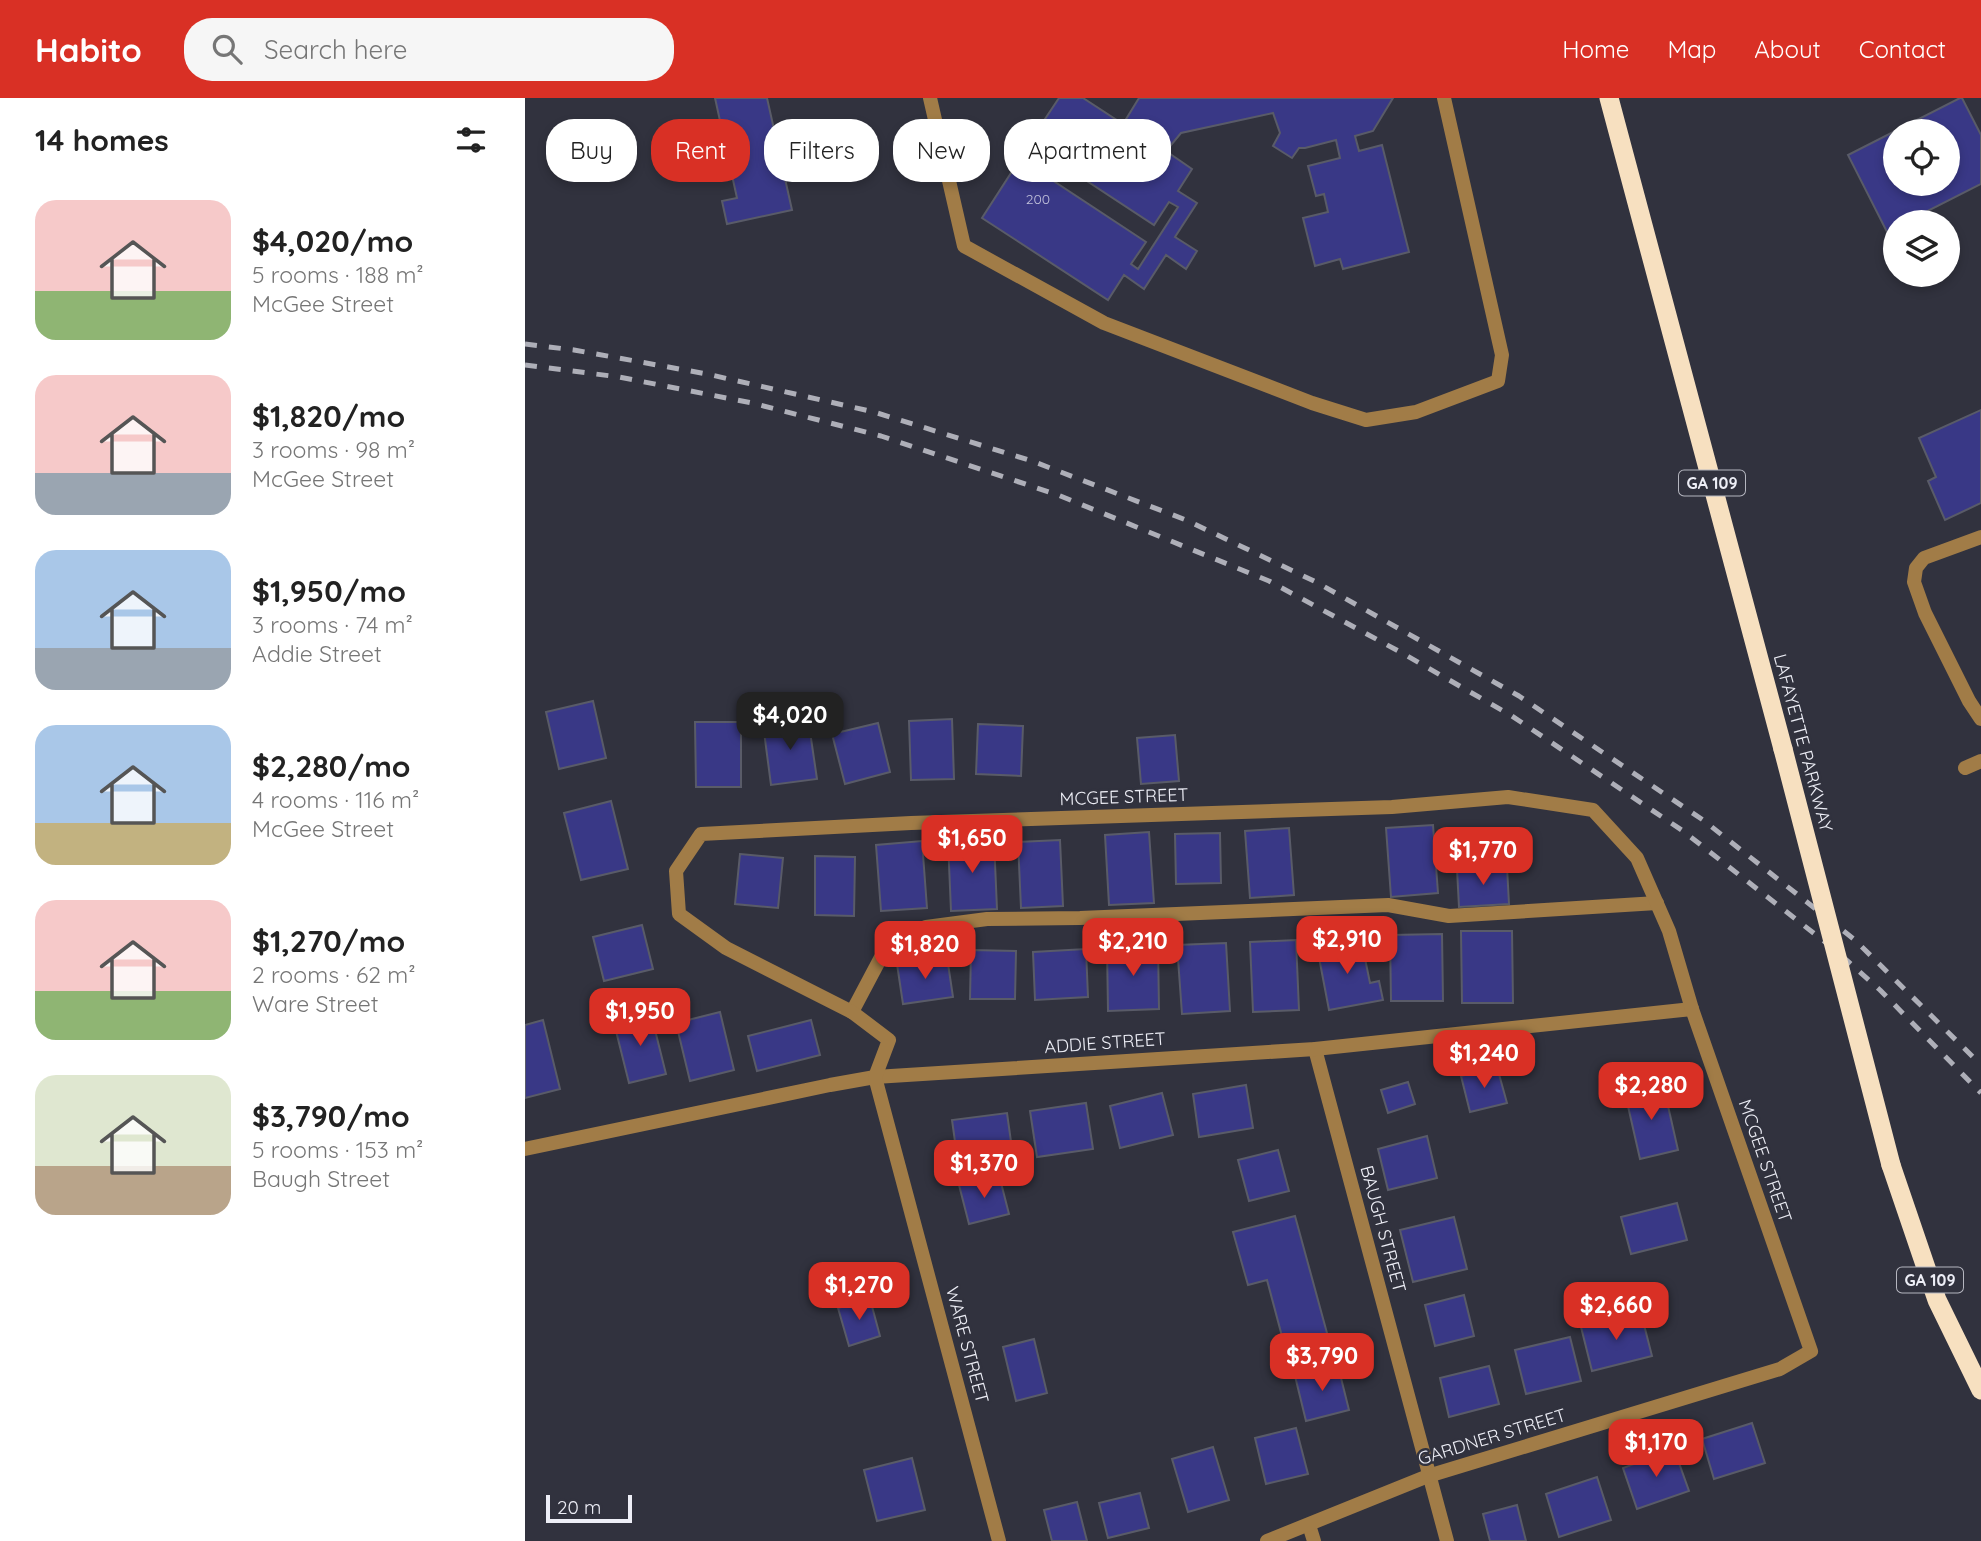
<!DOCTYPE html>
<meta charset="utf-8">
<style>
:root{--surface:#fff;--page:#f6f6f6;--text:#222;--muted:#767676;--accent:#d93025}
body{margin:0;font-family:Quicksand,sans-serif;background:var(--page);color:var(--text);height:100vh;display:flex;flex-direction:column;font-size:26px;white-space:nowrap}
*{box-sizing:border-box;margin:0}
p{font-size:23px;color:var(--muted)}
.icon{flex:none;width:38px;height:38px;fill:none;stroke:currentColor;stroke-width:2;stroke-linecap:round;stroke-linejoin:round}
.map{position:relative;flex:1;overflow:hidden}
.details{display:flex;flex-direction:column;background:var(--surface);width:525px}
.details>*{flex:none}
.hud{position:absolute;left:21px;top:21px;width:665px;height:63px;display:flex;gap:14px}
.tools{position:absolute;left:1358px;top:21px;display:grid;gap:14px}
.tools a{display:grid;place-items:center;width:77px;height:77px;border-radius:50%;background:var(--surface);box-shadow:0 4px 10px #0003;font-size:35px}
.scale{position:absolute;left:21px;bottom:18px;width:86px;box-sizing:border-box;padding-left:7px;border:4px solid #edeef6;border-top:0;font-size:19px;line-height:24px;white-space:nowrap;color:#edeef6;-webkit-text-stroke:5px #31323e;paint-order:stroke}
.price{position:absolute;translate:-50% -60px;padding:0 16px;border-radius:14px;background:var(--accent);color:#fff;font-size:23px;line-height:46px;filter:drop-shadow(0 2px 4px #0008)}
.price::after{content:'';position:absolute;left:50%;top:42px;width:21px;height:16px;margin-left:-10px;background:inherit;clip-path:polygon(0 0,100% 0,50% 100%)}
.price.active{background:#222;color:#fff}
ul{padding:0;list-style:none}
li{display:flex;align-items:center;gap:21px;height:175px;padding:0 35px}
li span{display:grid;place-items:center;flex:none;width:196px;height:140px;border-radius:21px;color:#555}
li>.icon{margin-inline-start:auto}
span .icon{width:84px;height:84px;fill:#fffc;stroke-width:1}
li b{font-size:30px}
h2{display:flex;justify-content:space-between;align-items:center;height:84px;padding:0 35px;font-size:30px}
.chip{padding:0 24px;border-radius:28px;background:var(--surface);box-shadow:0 4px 10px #0003;font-size:24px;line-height:63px}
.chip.active{background:var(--accent);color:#fff}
header{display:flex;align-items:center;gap:42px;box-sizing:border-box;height:98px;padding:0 35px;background:var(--accent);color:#fff}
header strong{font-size:33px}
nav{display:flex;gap:38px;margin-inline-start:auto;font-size:24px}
.search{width:490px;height:63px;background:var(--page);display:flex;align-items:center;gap:18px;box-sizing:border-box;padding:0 24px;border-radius:28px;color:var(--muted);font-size:26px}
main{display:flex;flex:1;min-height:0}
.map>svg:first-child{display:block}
.building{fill:#393886;stroke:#595b68;stroke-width:2;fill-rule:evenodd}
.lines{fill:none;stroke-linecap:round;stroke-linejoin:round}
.service{stroke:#a17c47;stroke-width:14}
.minor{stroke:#a17c47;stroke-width:14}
.trunk{stroke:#f7e0c0;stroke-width:19}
.rail{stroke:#aeafb8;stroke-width:5;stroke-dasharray:12 12;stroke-linecap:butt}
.trunk-bridge{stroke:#f7e0c0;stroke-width:19}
.labels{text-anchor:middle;stroke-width:5;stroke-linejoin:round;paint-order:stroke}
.number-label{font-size:14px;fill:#c0c0da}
.shield{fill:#31323e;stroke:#b5b6bf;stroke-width:2}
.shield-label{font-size:16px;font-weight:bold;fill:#edeef6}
.street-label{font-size:18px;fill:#edeef6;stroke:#31323e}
</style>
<header>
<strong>Habito</strong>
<div class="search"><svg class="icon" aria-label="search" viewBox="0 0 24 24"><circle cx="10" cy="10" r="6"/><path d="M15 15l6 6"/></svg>Search here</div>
<nav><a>Home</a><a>Map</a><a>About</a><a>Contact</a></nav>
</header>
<main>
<section class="details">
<h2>14 homes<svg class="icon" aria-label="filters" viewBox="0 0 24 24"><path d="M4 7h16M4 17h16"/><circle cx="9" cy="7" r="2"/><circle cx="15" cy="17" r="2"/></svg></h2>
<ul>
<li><span style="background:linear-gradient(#f6c9c9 65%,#8fb573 0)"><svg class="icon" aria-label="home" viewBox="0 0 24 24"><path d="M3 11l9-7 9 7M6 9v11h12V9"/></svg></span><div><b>$4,020/mo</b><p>5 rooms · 188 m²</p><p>McGee Street</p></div></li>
<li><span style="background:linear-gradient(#f6c9c9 70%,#9aa5b1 0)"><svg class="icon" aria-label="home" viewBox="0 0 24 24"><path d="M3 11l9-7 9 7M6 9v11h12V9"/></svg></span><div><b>$1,820/mo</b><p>3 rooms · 98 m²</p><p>McGee Street</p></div></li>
<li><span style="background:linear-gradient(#a9c7e8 70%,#9aa5b1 0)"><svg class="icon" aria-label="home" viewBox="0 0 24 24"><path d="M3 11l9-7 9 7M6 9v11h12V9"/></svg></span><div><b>$1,950/mo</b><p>3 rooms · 74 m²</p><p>Addie Street</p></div></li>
<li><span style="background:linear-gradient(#a9c7e8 70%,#c2b280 0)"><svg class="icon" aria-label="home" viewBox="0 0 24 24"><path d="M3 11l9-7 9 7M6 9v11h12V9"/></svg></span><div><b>$2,280/mo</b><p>4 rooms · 116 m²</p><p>McGee Street</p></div></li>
<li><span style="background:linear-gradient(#f6c9c9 65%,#8fb573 0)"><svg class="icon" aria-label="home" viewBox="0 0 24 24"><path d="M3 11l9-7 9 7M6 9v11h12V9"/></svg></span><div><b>$1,270/mo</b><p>2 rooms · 62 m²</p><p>Ware Street</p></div></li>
<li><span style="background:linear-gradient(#dfe7d0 65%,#b9a48a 0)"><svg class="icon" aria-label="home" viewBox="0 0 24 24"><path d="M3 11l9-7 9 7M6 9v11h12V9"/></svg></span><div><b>$3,790/mo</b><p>5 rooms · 153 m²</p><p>Baugh Street</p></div></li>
</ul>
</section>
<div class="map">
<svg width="1456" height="1443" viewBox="0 0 1456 1443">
<rect width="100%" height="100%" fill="#31323e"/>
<g class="building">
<polygon points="190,0 242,0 267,112 202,126 197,103 212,100"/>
<polygon points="534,0 558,0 598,26 614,0 868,0 848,33 830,38 834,53 857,47 884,154 818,171 815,161 790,168 778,120 803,114 799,96 791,98 783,68 815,60 811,42 780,50 774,50 767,60 748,48 755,35 748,15 656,35 641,53 667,71 653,93 672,105 650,139 672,153 661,171 641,157 619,191 599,177 583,202 457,120 495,61 621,144 606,166 613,171 653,109 644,104 629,127 504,45"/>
<path d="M1435,0H1437L1456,37V86L1381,124H1370V130L1362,134L1323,57ZM1370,33H1423V86H1370Z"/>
<polygon points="1456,312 1456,405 1420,422 1403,383 1411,379 1394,340"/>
<polygon points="68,603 81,660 34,671 21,614"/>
<polygon points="283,620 292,681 246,687 238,626"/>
<polygon points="427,621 429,681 386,682 384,623"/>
<polygon points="170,624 216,624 216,689 171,689"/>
<polygon points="353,625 365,674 320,686 307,636"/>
<polygon points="453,626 498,628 496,678 451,676"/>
<polygon points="650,637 654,683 616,686 612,640"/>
<polygon points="86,703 103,771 56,782 39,715"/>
<polygon points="908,727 913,795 866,799 861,730"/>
<polygon points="764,730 769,797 725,800 720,733"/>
<polygon points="624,734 629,805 584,807 580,737"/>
<polygon points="695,735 696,785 651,786 650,736"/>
<polygon points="469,742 472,811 426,813 423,743"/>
<polygon points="535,742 538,808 496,810 493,744"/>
<polygon points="397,743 402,810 356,813 351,747"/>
<polygon points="215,756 258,760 253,810 210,806"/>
<polygon points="290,758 330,759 329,818 290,817"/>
<polygon points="982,769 984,806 934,809 932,771"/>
<polygon points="117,827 128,871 79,883 68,839"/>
<polygon points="936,833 987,833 988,905 937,905"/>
<polygon points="917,836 918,903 866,903 865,837"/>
<polygon points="836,841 845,885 854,883 858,902 804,912 792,849"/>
<polygon points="771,842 774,912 728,914 725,844"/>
<polygon points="701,845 705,913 657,916 652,847"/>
<polygon points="633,847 634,911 583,913 582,849"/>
<polygon points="561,851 563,899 510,902 508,854"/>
<polygon points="446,852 491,853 490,901 445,901"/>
<polygon points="422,859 428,899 378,906 372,866"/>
<polygon points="195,914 209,972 165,983 151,925"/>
<polygon points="126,916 141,976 104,985 89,925"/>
<polygon points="18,922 35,991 0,1000 0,927"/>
<polygon points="286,922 295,957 232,973 223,938"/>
<polygon points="972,969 982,1005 945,1014 936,978"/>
<polygon points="883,984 890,1006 863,1015 856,992"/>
<polygon points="1138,986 1153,1052 1115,1061 1100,995"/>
<polygon points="721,987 728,1030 674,1039 668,996"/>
<polygon points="637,995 648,1037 595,1050 585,1008"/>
<polygon points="561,1005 568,1051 512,1059 505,1013"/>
<polygon points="482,1015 488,1058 433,1065 427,1022"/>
<polygon points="902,1038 912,1080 863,1092 853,1051"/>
<polygon points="753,1052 764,1093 724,1103 713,1062"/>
<polygon points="474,1077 484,1116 444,1126 434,1087"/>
<polygon points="1152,1105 1162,1142 1106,1156 1096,1119"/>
<polygon points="770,1118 805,1246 762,1257 742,1182 723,1187 708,1134"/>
<polygon points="929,1119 942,1171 888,1184 875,1132"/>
<polygon points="939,1197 949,1238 910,1248 900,1207"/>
<polygon points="345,1201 355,1238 324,1248 313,1210"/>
<polygon points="1116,1215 1127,1258 1067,1273 1056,1229"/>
<polygon points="1045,1239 1056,1283 1001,1296 990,1252"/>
<polygon points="509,1241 522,1295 491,1303 478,1249"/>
<polygon points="813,1268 824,1312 781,1323 770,1278"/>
<polygon points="964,1268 974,1306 924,1319 915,1280"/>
<polygon points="1227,1325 1240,1365 1189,1381 1177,1341"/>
<polygon points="771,1330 783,1376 741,1386 730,1340"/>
<polygon points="688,1349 704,1402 663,1414 647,1361"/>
<polygon points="1149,1351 1164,1393 1112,1411 1098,1370"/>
<polygon points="387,1360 400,1412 352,1423 339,1372"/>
<polygon points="1072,1379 1086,1422 1034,1439 1021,1396"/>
<polygon points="615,1395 624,1430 583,1440 574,1405"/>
<polygon points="552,1404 562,1443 527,1443 519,1412"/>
<polygon points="992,1407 1001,1443 965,1443 958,1416"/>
</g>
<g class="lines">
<g class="service">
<polyline points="405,0 439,148 579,225 787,305 841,322 891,314 973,283 977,257 919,0"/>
<polyline points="1456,439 1399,460 1391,470 1389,484 1400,515 1444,603 1456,621"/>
<polyline points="327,914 363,846 401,829 462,821 555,820 863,807 924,818 1132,805"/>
<polyline points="784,1427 789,1443"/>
</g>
<g class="minor">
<polyline points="1440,670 1456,663"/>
<polyline points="790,951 922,1443"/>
<polyline points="0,1051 305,987 350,979 790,951 1167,911"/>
<polyline points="474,1443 350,979 364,942 327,914 201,850 154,816 151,773 176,736 386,725 867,709 983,699 1068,712 1112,760 1144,833 1167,911 1286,1253 1255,1271 903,1378 742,1443"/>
</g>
<g class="trunk">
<polyline points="1084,0 1258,651"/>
<polyline points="1366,1067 1412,1202 1456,1292"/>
</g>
<g class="rail">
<polyline points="0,246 49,252 182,276 349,314 507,363 661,422 791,484 994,598 1178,722 1330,842 1456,967"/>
<polyline points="0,267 94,279 227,305 356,338 533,397 744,483 877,555 987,618 1158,733 1309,851 1355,892 1456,995"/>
</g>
<polyline class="trunk-bridge" points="1258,651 1366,1067"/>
</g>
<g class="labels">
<g class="number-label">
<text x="513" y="106">200</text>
</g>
<g class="shield">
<rect x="1154" y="372.5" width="66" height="25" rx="5"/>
<rect x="1372" y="1169.5" width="66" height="25" rx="5"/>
</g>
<g class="shield-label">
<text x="1187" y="391">GA 109</text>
<text x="1405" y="1188">GA 109</text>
</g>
<g class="street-label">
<text transform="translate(1278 645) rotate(75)" y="6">LAFAYETTE PARKWAY</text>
<text transform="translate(599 699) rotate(-2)" y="6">MCGEE STREET</text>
<text transform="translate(580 945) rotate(-4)" y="6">ADDIE STREET</text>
<text transform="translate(1240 1063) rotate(71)" y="6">MCGEE STREET</text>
<text transform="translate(858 1131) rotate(75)" y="6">BAUGH STREET</text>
<text transform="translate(442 1247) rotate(75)" y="6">WARE STREET</text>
<text transform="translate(967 1339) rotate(-17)" y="6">GARDNER STREET</text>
</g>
</g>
</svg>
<div class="tools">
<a><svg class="icon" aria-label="locate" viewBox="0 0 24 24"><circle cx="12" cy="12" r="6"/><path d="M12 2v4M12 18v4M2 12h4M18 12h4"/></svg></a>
<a><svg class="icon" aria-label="layers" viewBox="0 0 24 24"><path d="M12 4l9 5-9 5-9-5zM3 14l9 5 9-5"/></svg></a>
</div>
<div class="scale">20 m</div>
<b class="price active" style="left:265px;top:654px">$4,020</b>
<b class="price" style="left:447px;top:777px">$1,650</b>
<b class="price" style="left:958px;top:789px">$1,770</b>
<b class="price" style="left:822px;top:878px">$2,910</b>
<b class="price" style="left:608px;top:880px">$2,210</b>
<b class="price" style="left:400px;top:883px">$1,820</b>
<b class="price" style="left:115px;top:950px">$1,950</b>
<b class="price" style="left:959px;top:992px">$1,240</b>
<b class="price" style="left:1126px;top:1024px">$2,280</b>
<b class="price" style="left:459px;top:1102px">$1,370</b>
<b class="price" style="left:334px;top:1224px">$1,270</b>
<b class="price" style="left:1091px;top:1244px">$2,660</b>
<b class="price" style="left:797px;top:1295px">$3,790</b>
<b class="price" style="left:1131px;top:1381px">$1,170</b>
<div class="hud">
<a class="chip">Buy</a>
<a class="chip active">Rent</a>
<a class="chip">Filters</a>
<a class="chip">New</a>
<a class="chip">Apartment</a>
</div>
</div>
</main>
